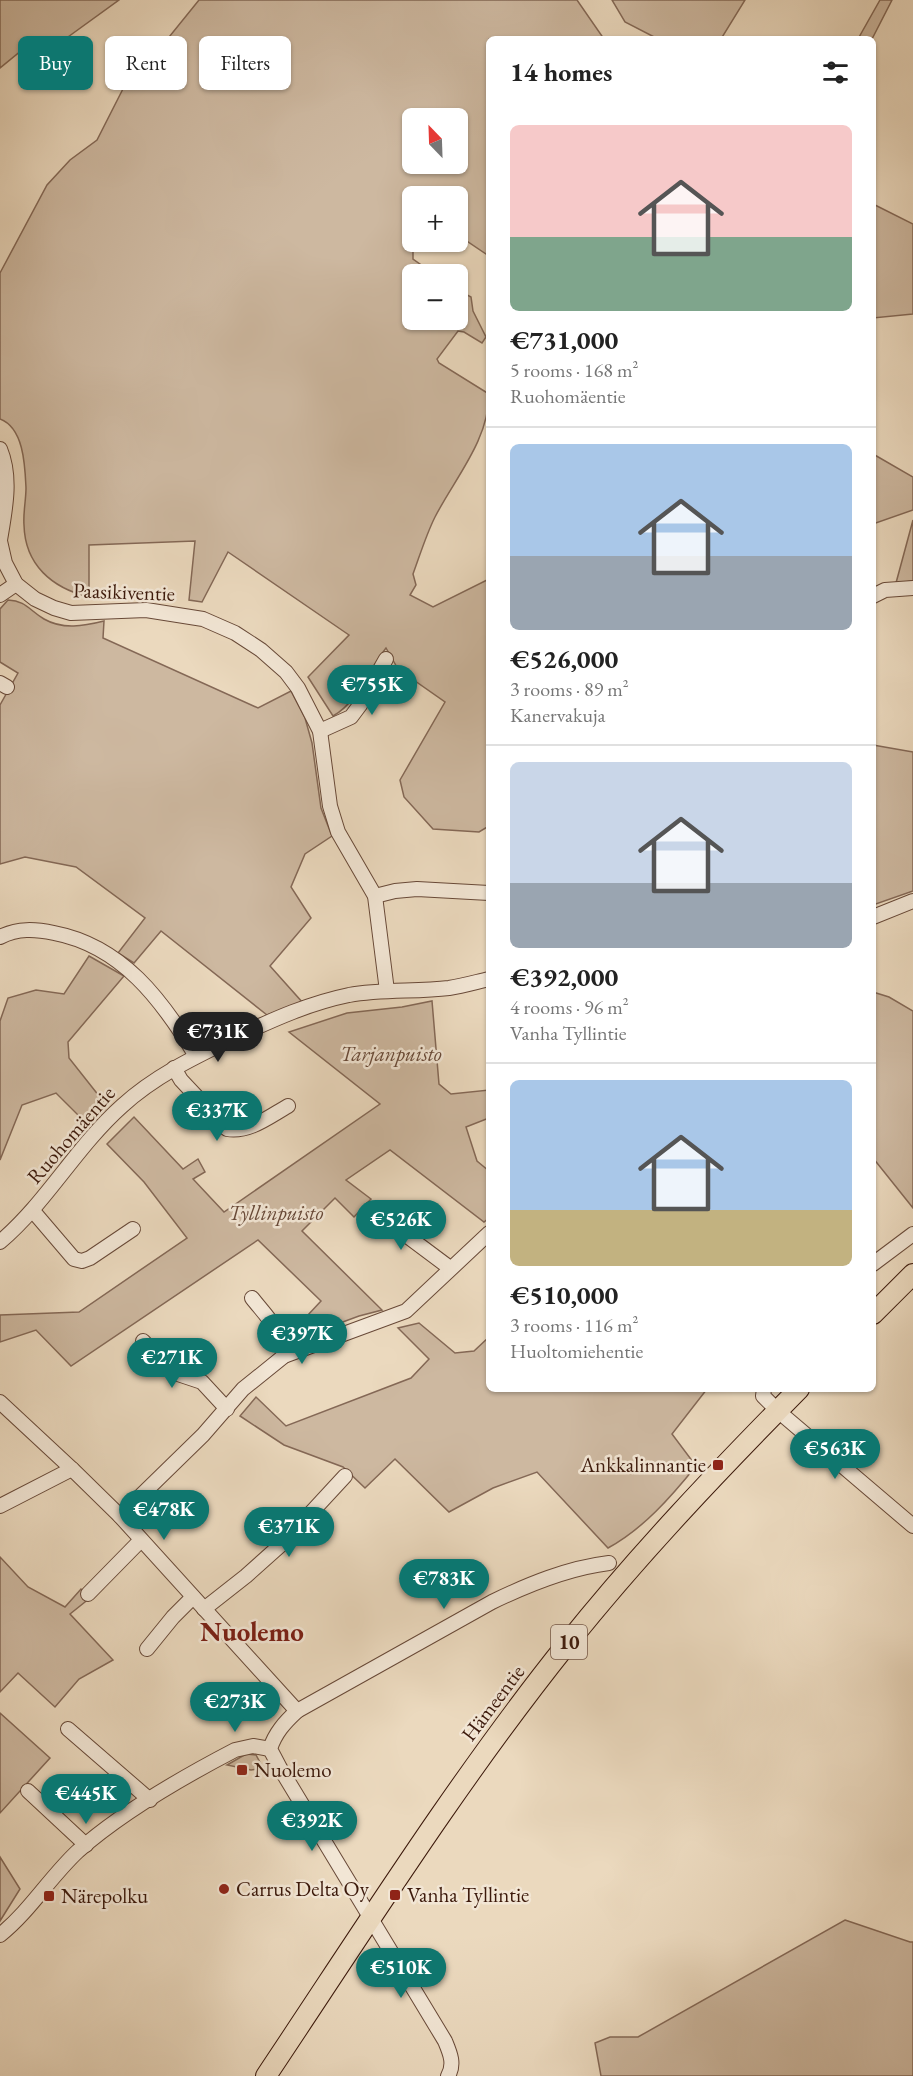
<!DOCTYPE html>
<meta charset="utf-8">
<style>
:root{--surface:#fff;--page:#f6f6f6;--text:#222;--muted:#767676;--line:#e0e0e0;--accent:#0f766e}
body{margin:0;font-family:"EB Garamond",serif;background:var(--page);color:var(--text);height:100vh;display:flex;flex-direction:column;font-size:22px;white-space:nowrap}
*{box-sizing:border-box;margin:0}
p{font-size:20px;color:var(--muted)}
.icon{flex:none;width:33px;height:33px;fill:none;stroke:currentColor;stroke-width:2;stroke-linecap:round;stroke-linejoin:round}
.map{position:relative;flex:1;overflow:hidden}
.details{position:absolute;left:486px;top:36px;width:390px;height:1356px;display:flex;flex-direction:column;background:var(--surface);border-radius:9px;box-shadow:0 2px 4px #0004}
.details>*{flex:none}
.hud{position:absolute;left:18px;top:36px;width:378px;height:54px;display:flex;gap:12px}
.needle{width:39px;rotate:337deg}
.controls{position:absolute;left:402px;top:108px;display:grid;gap:12px}
.controls a{display:grid;place-items:center;width:66px;height:66px;border-radius:9px;background:var(--surface);box-shadow:0 2px 4px #0004;font-size:30px}
.price{position:absolute;translate:-50% -51px;padding:0 14px;border-radius:21px;background:var(--accent);color:#fff;font-size:20px;line-height:39px;filter:drop-shadow(0 2px 3px #0008)}
.price::after{content:'';position:absolute;left:50%;top:36px;width:18px;height:14px;margin-left:-9px;background:inherit;clip-path:polygon(0 0,100% 0,50% 100%)}
.price.current{background:#222;color:#fff}
ul{padding:0;list-style:none}
li{display:grid;align-content:center;gap:12px;height:318px;padding:0 24px}
li+li{border-top:2px solid var(--line)}
li span{display:grid;place-items:center;height:186px;border-radius:9px;color:#555}
li>.icon{margin-inline-start:auto}
span .icon{width:108px;height:108px;fill:#fffc;stroke-width:1}
li b{font-size:26px}
h2{display:flex;justify-content:space-between;align-items:center;height:72px;padding:0 24px;font-size:26px}
.pill{padding:0 21px;border-radius:9px;background:var(--surface);box-shadow:0 2px 4px #0004;font-size:21px;line-height:54px}
.pill.current{background:var(--accent);color:#fff}
.map>svg:first-child{display:block}
.green{fill:#cdb8a0;stroke:#846856;stroke-width:1.5;fill-rule:evenodd}
.lines{fill:none;stroke-linecap:round;stroke-linejoin:round}
.minor-casing{stroke:#684938;stroke-width:16}
.highway-casing{stroke:#3c190b;stroke-width:22}
.minor{stroke:#f2e6d5;stroke-width:14}
.highway{stroke:#ebd9be;stroke-width:20}
.poi-dot{fill:#8f2418;stroke:#f2e6d5;stroke-width:2}
.labels{text-anchor:middle;stroke-width:5;stroke-linejoin:round;paint-order:stroke}
.shield{fill:#f2e6d5;stroke:#735648;stroke-width:1.5}
.shield-label{font-size:20px;font-weight:bold;fill:#3c190b}
.street-label{font-size:21px;fill:#3c190b;stroke:#f2e6d5}
.park-label{font-size:21px;font-style:italic;fill:#684938;stroke:#f2e6d5}
.poi-label{font-size:21px;fill:#3c190b;stroke:#f2e6d5;text-anchor:start}
.district-label{font-size:27px;font-weight:bold;fill:#7a1f14;stroke:#f2e6d5}
</style>
<div class="map">
<svg width="913" height="2076" viewBox="0 0 913 2076">
<rect width="100%" height="100%" fill="#ebd9be"/>
<filter id="stains"><feTurbulence type="fractalNoise" baseFrequency=".00333" numOctaves="4"/><feColorMatrix values="0 0 0 0 .2 0 0 0 0 .09 0 0 0 0 .02 0 0 0 .5 -.17"/></filter>
<radialGradient id="worn" r=".72"><stop offset=".6" stop-color="#630" stop-opacity="0"/><stop offset="1" stop-color="#630" stop-opacity=".3"/></radialGradient>
<g class="green">
<polygon points="0,0 119,0 61,42 46,37 38,37 0,68"/>
<path d="M199,0H577L604,39H489V256L458,235V196H412V242H417L413,250V259L434,274H412V320H458V290L471,297L473,311L486,337L482,343L464,332L458,331L437,359L439,363L489,394C489,440 455,478 435,517C426,535 420,555 413,574L416,585L410,595L433,607L489,579V826L479,832L433,829L404,797L400,780L445,702L398,669L386,648C368,671 359,701 333,716L308,677L349,635L228,552L202,602L189,600L195,541L89,545V597C52,588 25,565 24,525C23,513 26,500 26,488C25,466 24,428 0,419V273L47,185L70,160L97,140L130,75L135,76L140,73ZM412,118H458V164H412Z"/>
<polygon points="612,0 745,0 721,39 658,39 625,22"/>
<polygon points="880,0 892,0 872,39 858,39"/>
<polygon points="873,204 913,224 913,314 873,318"/>
<polygon points="873,454 913,477 913,510 873,524"/>
<polygon points="913,520 913,581 896,583"/>
<path d="M8,600C26,601 29,610 44,619C63,630 84,626 104,621L103,638L258,708L291,691L305,718L312,743L321,808L332,836L305,854L291,887L311,918L270,966L303,1003L267,1015L161,931L134,963L118,953L145,918L76,867L25,857L0,864V705L18,673L0,662V609Z"/>
<polygon points="873,745 913,752 913,891 873,905"/>
<polygon points="89,956 124,976 68,1042 69,1058 107,1106 90,1127 56,1093 22,1105 0,1160 0,1021 8,998 36,990 64,994"/>
<polygon points="873,992 889,997 913,1011 913,1208 873,1158"/>
<polygon points="432,1001 439,1084 451,1094 489,1090 489,1118 466,1127 477,1161 489,1171 489,1218 484,1222 390,1150 346,1180 371,1199 354,1217 335,1198 302,1231 382,1310 359,1316 313,1333 303,1335 292,1332 321,1301 258,1240 71,1366 36,1330 0,1342 0,1315 79,1312 187,1238 144,1182 107,1144 134,1117 183,1169 198,1159 205,1172 193,1179 224,1212 380,1104 289,1032 347,1013 402,1007"/>
<path d="M419,1323L455,1353L474,1351L489,1337V1389H707L672,1434L696,1466C671,1497 643,1529 608,1548L537,1472L493,1488L449,1512L395,1459L365,1488L343,1467L284,1445L240,1416L256,1397L286,1426L411,1378L429,1359L398,1328Z"/>
<polygon points="0,1557 28,1587 65,1607 81,1589 90,1598 70,1614 113,1660 79,1679 55,1707 18,1673 0,1692"/>
<polygon points="0,1713 50,1758 0,1813"/>
<polygon points="246,1754 256,1755 263,1768 251,1770 227,1765"/>
<polygon points="0,1857 20,1889 0,1921"/>
<polygon points="845,1920 910,1942 913,1942 913,2076 601,2076 595,2043 610,2037 638,2037"/>
</g>
<g class="lines">
<defs>
<g id="minor">
<path d="M0,449C12,478 5,510 0,540"/>
<polyline points="0,541 5,563 16,584 35,599 54,608 71,613 146,610 203,619 235,633 261,650 286,672 298,688 320,731 330,806 338,832 375,896 387,991"/>
<polyline points="0,595 16,584"/>
<polyline points="873,596 885,590 913,588"/>
<polyline points="0,683 7,687"/>
<polyline points="320,731 351,717 360,705 386,659"/>
<polyline points="375,896 395,891 417,889 489,893"/>
<polyline points="873,917 913,901"/>
<path d="M0,937C18,928 35,929 54,933C122,946 162,1000 196,1056"/>
<path d="M174,1068L181,1080L227,1129C249,1133 270,1116 288,1106"/>
<polyline points="371,1209 450,1268"/>
<polyline points="33,1211 74,1259 82,1261 90,1258 133,1229"/>
<path d="M0,1242C47,1202 76,1147 122,1106C156,1075 197,1056 238,1036C274,1019 310,1003 349,995C382,989 416,992 449,988C462,986 476,982 489,979"/>
<polyline points="873,1264 913,1234"/>
<path d="M252,1298C266,1316 284,1332 284,1356"/>
<polyline points="143,1341 172,1372 202,1382 227,1409"/>
<polyline points="764,1389 763,1396 778,1411 913,1526"/>
<polyline points="0,1402 72,1469 120,1516 297,1711"/>
<polyline points="0,1506 72,1469"/>
<polyline points="120,1516 203,1435 243,1389 284,1356 406,1311 489,1233"/>
<polyline points="88,1594 141,1540"/>
<polyline points="204,1609 246,1576 284,1542 345,1476"/>
<polyline points="147,1649 173,1617 193,1597"/>
<polyline points="68,1729 150,1800"/>
<polyline points="28,1791 86,1845"/>
<path d="M0,1935C30,1911 50,1877 78,1851C121,1813 185,1776 235,1750L253,1746L270,1749"/>
<path d="M448,2076C455,2064 450,2053 445,2041L280,1768L270,1749C275,1733 285,1722 297,1711L492,1602C529,1584 568,1568 609,1563"/>
</g>
<g id="highway">
<polyline points="873,1314 913,1274"/>
<path d="M266,2076C363,1931 458,1780 567,1644C639,1554 718,1471 799,1389"/>
</g>
</defs>
<use href="#minor" class="minor-casing"/>
<use href="#highway" class="highway-casing"/>
<use href="#minor" class="minor"/>
<use href="#highway" class="highway"/>
</g>
<g class="poi-dot">
<rect x="712" y="1459" width="12" height="12" rx="3"/>
<rect x="236" y="1764" width="12" height="12" rx="3"/>
<circle cx="224" cy="1889" r="6"/>
<rect x="389" y="1889" width="12" height="12" rx="3"/>
<rect x="43" y="1890" width="12" height="12" rx="3"/>
</g>
<g class="labels">
<rect class="shield" x="551" y="1625" width="36" height="34" rx="4.5"/>
<g class="shield-label">
<text x="569" y="1649">10</text>
</g>
<g class="street-label">
<text transform="translate(124 592) rotate(2)" y="7">Paasikiventie</text>
<text transform="translate(71 1135) rotate(-49)" y="7">Ruohomäentie</text>
<text transform="translate(493 1703) rotate(-53)" y="7">Hämeentie</text>
</g>
<g class="park-label">
<text x="391" y="1061">Tarjanpuisto</text>
<text x="276" y="1220">Tyllinpuisto</text>
</g>
<g class="poi-label">
<text x="706" y="1472" text-anchor="end">Ankkalinnantie</text>
<text x="254" y="1777">Nuolemo</text>
<text x="236" y="1896">Carrus Delta Oy</text>
<text x="407" y="1902">Vanha Tyllintie</text>
<text x="61" y="1903">Närepolku</text>
</g>
<g class="district-label">
<text x="252" y="1641">Nuolemo</text>
</g>
</g>
<rect width="100%" height="100%" filter="url(#stains)"/>
<rect width="100%" height="100%" fill="url(#worn)"/>
</svg>
<div class="controls">
<a><svg class="needle" viewBox="-14 -14 28 28"><path d="M0-13l5 13h-10z" fill="#e53935"/><path d="M0 13l5-13h-10z" fill="#767676"/></svg></a>
<a>+</a>
<a>−</a>
</div>
<b class="price" style="left:372px;top:716px">€755K</b>
<b class="price current" style="left:218px;top:1063px">€731K</b>
<b class="price" style="left:217px;top:1142px">€337K</b>
<b class="price" style="left:401px;top:1251px">€526K</b>
<b class="price" style="left:302px;top:1365px">€397K</b>
<b class="price" style="left:172px;top:1389px">€271K</b>
<b class="price" style="left:835px;top:1480px">€563K</b>
<b class="price" style="left:164px;top:1541px">€478K</b>
<b class="price" style="left:289px;top:1558px">€371K</b>
<b class="price" style="left:444px;top:1610px">€783K</b>
<b class="price" style="left:235px;top:1733px">€273K</b>
<b class="price" style="left:86px;top:1825px">€445K</b>
<b class="price" style="left:312px;top:1852px">€392K</b>
<b class="price" style="left:401px;top:1999px">€510K</b>
<div class="hud">
<a class="pill current">Buy</a>
<a class="pill">Rent</a>
<a class="pill">Filters</a>
</div>
<section class="details">
<h2>14 homes<svg class="icon" aria-label="filters" viewBox="0 0 24 24"><path d="M4 7h16M4 17h16"/><circle cx="9" cy="7" r="2"/><circle cx="15" cy="17" r="2"/></svg></h2>
<ul>
<li><span style="background:linear-gradient(#f6c9c9 60%,#7fa58c 0)"><svg class="icon" aria-label="home" viewBox="0 0 24 24"><path d="M3 11l9-7 9 7M6 9v11h12V9"/></svg></span><div><b>€731,000</b><p>5 rooms · 168 m²</p><p>Ruohomäentie</p></div></li>
<li><span style="background:linear-gradient(#a9c7e8 60%,#9aa5b1 0)"><svg class="icon" aria-label="home" viewBox="0 0 24 24"><path d="M3 11l9-7 9 7M6 9v11h12V9"/></svg></span><div><b>€526,000</b><p>3 rooms · 89 m²</p><p>Kanervakuja</p></div></li>
<li><span style="background:linear-gradient(#c9d6e8 65%,#9aa5b1 0)"><svg class="icon" aria-label="home" viewBox="0 0 24 24"><path d="M3 11l9-7 9 7M6 9v11h12V9"/></svg></span><div><b>€392,000</b><p>4 rooms · 96 m²</p><p>Vanha Tyllintie</p></div></li>
<li><span style="background:linear-gradient(#a9c7e8 70%,#c2b280 0)"><svg class="icon" aria-label="home" viewBox="0 0 24 24"><path d="M3 11l9-7 9 7M6 9v11h12V9"/></svg></span><div><b>€510,000</b><p>3 rooms · 116 m²</p><p>Huoltomiehentie</p></div></li>
</ul>
</section>
</div>
